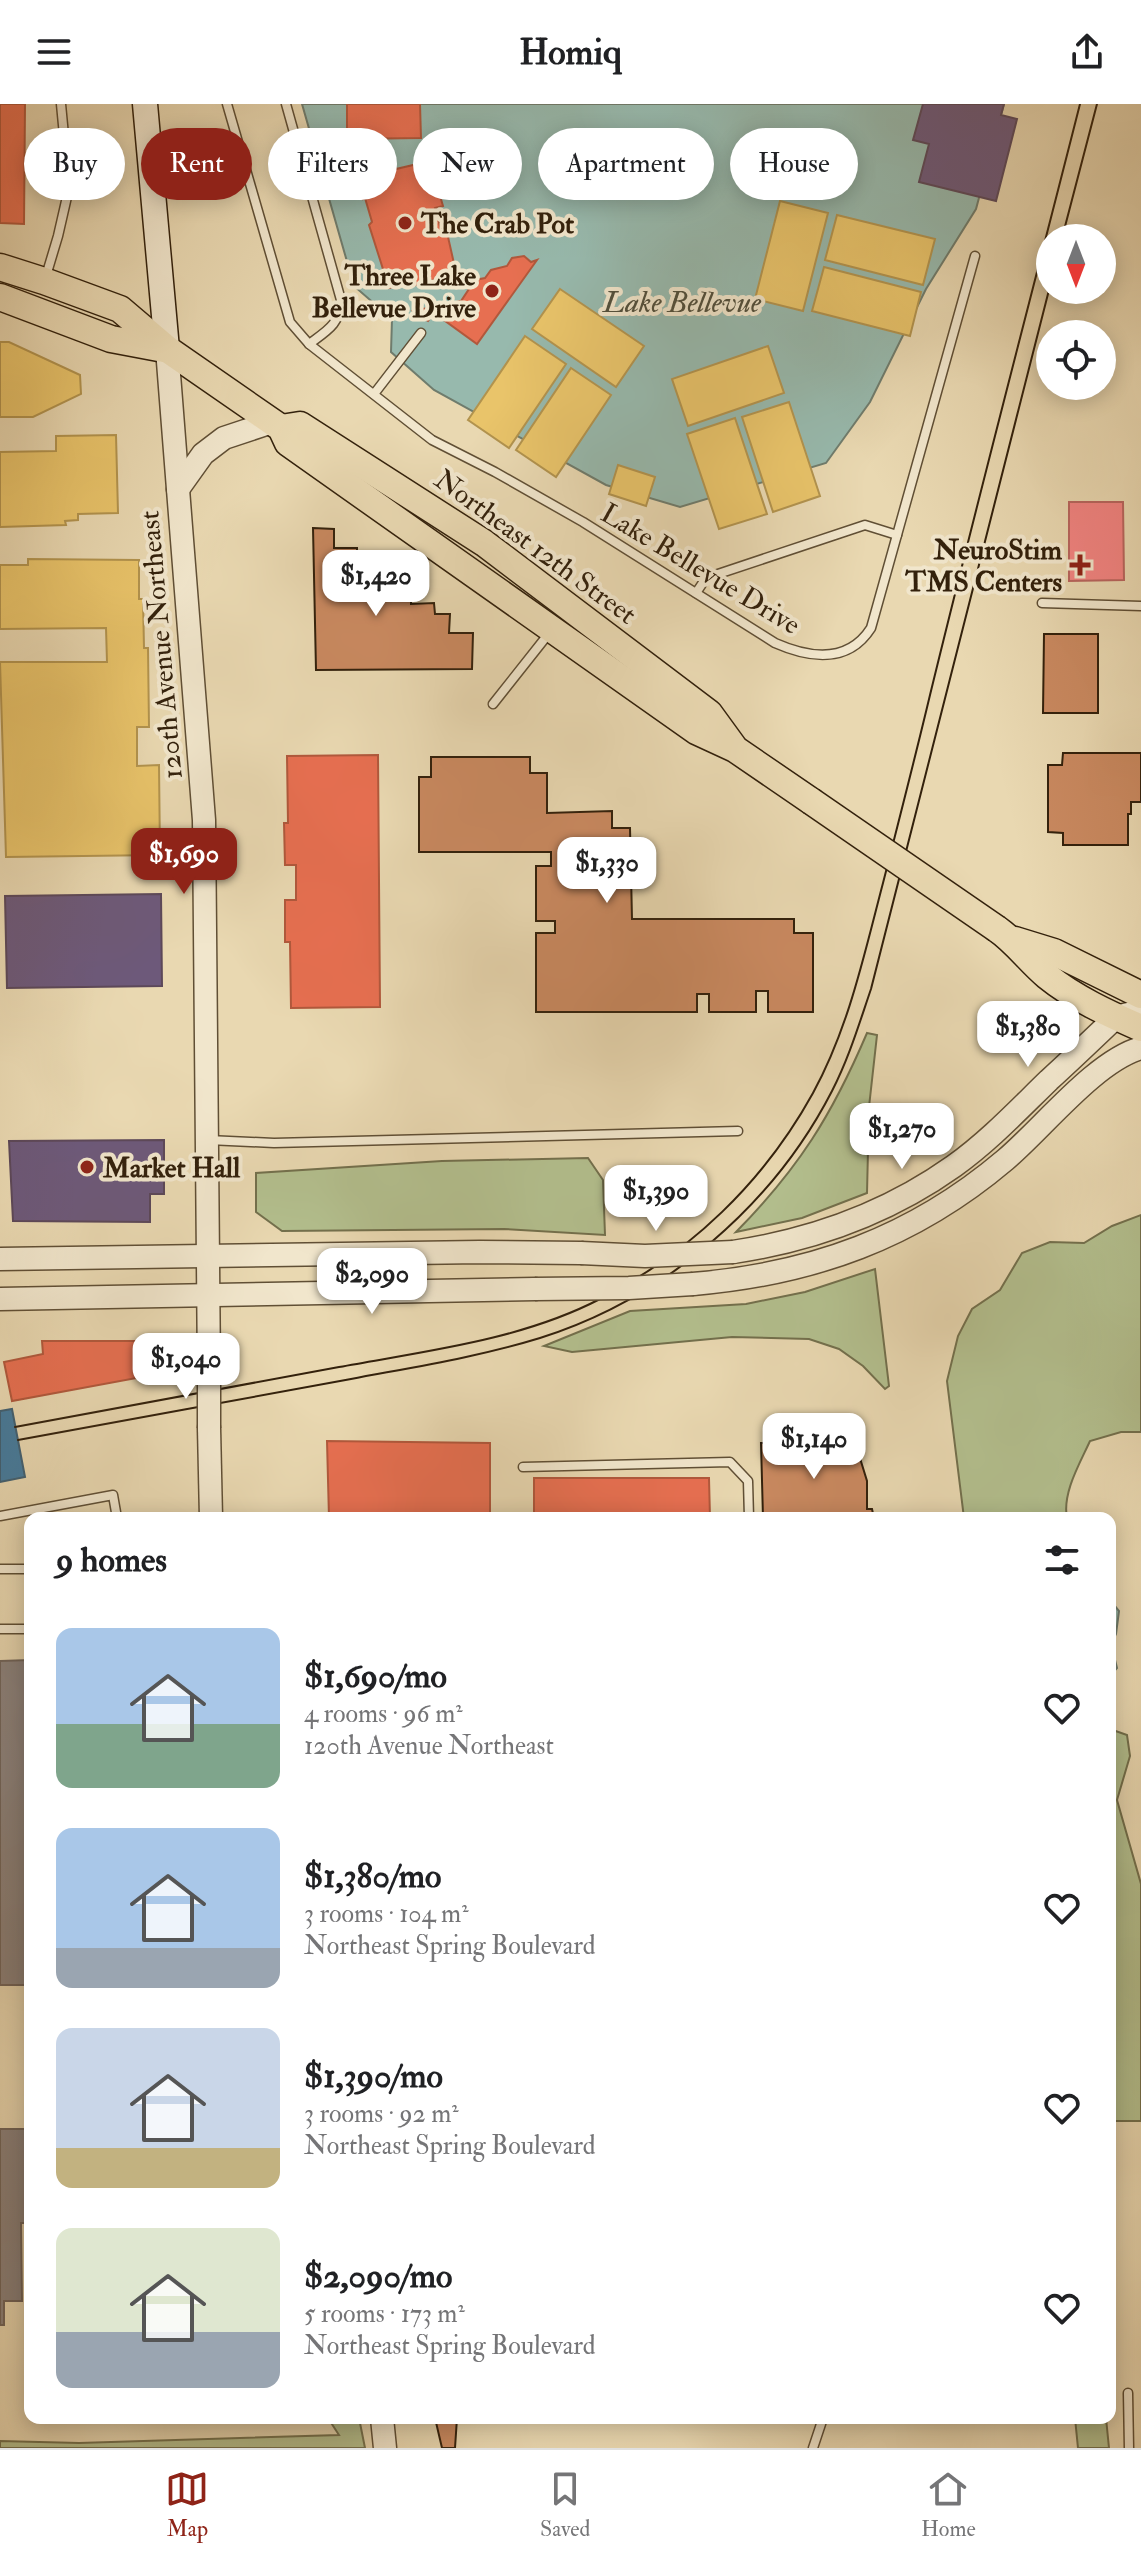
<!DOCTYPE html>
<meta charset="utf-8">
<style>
:root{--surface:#fff;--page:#f6f6f6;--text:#202124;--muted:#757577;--line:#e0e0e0;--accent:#8f2418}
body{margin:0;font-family:"IM FELL Double Pica",serif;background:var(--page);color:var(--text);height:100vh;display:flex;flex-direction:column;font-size:30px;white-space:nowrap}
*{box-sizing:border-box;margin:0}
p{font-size:26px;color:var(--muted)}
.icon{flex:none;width:44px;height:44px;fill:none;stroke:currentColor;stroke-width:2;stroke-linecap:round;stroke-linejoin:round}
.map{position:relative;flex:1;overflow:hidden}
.details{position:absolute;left:24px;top:1408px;width:1092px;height:912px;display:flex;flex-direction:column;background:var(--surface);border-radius:16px;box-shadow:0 4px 20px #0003}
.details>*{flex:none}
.banner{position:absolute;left:24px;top:24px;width:1094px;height:72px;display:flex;gap:16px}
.needle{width:52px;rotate:180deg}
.fabs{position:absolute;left:1036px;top:120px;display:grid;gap:16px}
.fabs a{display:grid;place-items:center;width:80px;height:80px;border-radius:50%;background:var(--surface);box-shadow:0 4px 20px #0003;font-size:40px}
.price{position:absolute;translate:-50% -68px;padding:0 18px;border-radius:16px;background:#fff;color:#222;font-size:26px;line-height:52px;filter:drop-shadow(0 2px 4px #0008)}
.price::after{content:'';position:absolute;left:50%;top:48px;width:24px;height:18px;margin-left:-12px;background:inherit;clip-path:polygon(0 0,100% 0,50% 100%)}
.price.current{background:var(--accent);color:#fff}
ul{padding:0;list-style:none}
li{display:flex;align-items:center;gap:24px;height:200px;padding:0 32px}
li span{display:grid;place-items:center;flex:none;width:224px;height:160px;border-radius:16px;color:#555}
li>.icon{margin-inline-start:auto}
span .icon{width:96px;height:96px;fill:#fffc;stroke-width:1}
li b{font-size:34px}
h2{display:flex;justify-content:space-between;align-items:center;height:96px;padding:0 32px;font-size:34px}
.tag{padding:0 28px;border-radius:36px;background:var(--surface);box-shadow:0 4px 20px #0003;font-size:28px;line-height:72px}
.tag.current{background:var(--accent);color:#fff}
header{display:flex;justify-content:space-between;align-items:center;height:104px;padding:0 32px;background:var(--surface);font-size:36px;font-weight:700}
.tab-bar{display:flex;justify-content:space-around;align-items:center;height:112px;border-top:2px solid var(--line);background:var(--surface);font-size:22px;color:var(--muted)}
.tab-bar a{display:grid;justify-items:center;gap:4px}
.tab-bar .current{color:var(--accent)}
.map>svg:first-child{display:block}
.green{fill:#b3bf8e;stroke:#73704d;stroke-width:2}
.water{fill:#97b9ad;stroke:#6f7c6d;stroke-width:2}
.homes{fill:#e9c46a;stroke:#b2934e;stroke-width:2}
.shops{fill:#e76f51;stroke:#b1583c;stroke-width:2}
.offices{fill:#6d597a;stroke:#5c4859;stroke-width:2}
.health{fill:#f28482;stroke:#b9665f;stroke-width:2}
.public{fill:#457b9d;stroke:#406072;stroke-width:2}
.industry{fill:#8a817c;stroke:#70645a;stroke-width:2}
.building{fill:#c98960;stroke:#33210c;stroke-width:2}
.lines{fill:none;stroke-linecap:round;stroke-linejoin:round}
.service-casing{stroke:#604f35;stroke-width:11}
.tertiary-casing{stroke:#604f35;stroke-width:25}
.secondary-casing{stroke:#33210c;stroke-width:27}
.primary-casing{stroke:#33210c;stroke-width:29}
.service{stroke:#f1e6cc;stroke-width:8}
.tertiary{stroke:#f1e6cc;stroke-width:22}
.secondary{stroke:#f1e6cc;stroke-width:24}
.primary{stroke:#e9d8b1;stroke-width:26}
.tram{stroke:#33210c;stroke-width:2}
.tertiary-bridge-casing{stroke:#604f35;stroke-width:25;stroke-linecap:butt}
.primary-bridge-casing{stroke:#33210c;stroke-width:29;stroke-linecap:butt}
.tertiary-bridge{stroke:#f1e6cc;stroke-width:22}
.primary-bridge{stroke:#e9d8b1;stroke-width:26}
.poi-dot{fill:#8f2418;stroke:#f1e6cc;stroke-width:3}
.labels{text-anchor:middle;stroke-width:8;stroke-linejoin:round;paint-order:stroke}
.poi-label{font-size:28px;font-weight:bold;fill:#33210c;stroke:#f1e6cc;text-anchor:start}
.street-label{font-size:28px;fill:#33210c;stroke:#f1e6cc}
.water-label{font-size:30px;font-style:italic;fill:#514f3c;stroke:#f1e6cc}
</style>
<header><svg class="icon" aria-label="menu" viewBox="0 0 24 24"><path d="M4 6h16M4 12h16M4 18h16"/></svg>Homiq<svg class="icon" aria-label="share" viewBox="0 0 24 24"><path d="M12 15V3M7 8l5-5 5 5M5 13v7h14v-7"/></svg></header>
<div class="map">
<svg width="1141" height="2344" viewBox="0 0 1141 2344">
<rect width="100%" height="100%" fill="#e9d8b1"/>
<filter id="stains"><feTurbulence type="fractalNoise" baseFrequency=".0025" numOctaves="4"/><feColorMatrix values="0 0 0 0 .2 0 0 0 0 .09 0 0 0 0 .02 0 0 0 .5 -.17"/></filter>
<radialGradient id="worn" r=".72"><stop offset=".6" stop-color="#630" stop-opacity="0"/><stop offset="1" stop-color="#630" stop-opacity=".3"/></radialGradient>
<g class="green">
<path d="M867,929L877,931L869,1003L867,1089L802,1114L736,1128C799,1064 832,1011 867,929Z"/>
<polygon points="588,1054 603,1076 605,1131 504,1125 282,1127 256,1108 256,1069 442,1057"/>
<path d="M1141,1111V1328H1121L1090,1337C1080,1359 1062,1389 1067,1414H964L947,1277L958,1232L972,1205L1000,1186L1022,1149L1050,1138L1084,1139L1112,1122Z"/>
<polygon points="875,1165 889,1282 885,1285 863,1262 839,1245 809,1235 732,1233 572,1248 544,1242 630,1207 746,1200 805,1188"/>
<polygon points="1110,1625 1127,1631 1130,1652 1117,1696 1141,1780 1141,2017 1110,2017"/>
<polygon points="328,2314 359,2314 365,2344 0,2344 0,2337 79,2339 339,2331"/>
<polygon points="1075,2314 1106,2314 1109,2344 1078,2344"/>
</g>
<g class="water">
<polygon points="302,0 1004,0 976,105 926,185 870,298 826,359 680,403 606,381 434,286 391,248 392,215 354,182"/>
<polygon points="1110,1496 1119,1507 1116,1530 1111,1540 1117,1564 1110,1572"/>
</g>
<g class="homes">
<polygon points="780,97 828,109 803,207 755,195"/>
<polygon points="837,111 935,135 923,181 825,156"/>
<polygon points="824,163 921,188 910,232 812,207"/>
<polygon points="560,185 644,242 616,283 532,225"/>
<polygon points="525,232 566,260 509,344 468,316"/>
<polygon points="0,238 9,238 80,271 81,290 33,313 0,313"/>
<polygon points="768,242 784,289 688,322 672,275"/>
<polygon points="571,264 611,291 556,373 516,346"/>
<polygon points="789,298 820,392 773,408 742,313"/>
<polygon points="735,314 767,410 719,425 687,330"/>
<polygon points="116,331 118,409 78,410 78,416 65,417 66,421 0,423 0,348 56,347 56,332"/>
<polygon points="618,361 655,373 646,402 609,390"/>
<polygon points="28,455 139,456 139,495 143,495 144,544 148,544 149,623 137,623 137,662 159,661 160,751 6,753 0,558 107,558 106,524 0,525 0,461 28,461"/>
</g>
<g class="shops">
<polygon points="0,0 25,0 24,120 0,119"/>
<polygon points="347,0 420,0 421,34 347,35"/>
<polygon points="430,57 443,102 435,104 441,126 446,124 455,164 448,166 450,171 409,183 407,179 389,184 369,121 372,118 365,94 363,95 357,75 395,63 396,65"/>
<polygon points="524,152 531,158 537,156 477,240 434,209 428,217 413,207 461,197 475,176 485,174 491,166 507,162 512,154"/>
<polygon points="378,651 380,903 291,904 290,838 285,838 285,796 296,796 296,761 285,761 284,719 288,719 287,652"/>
<polygon points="42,1237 136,1237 142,1273 12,1297 4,1258 43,1250"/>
<polygon points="327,1337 490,1339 490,1414 329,1414"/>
<polygon points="534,1374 709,1374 710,1414 534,1414"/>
</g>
<g class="offices">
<polygon points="923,0 1004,0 1001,11 1017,15 996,97 919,78 929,40 913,36"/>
<polygon points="161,790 162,882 7,884 5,792"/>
<polygon points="164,1036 164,1090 150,1090 150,1118 13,1117 9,1037"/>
</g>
<polygon class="health" points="1069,398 1123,398 1124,476 1069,477"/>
<polygon class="public" points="12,1305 25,1373 0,1378 0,1307"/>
<g class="industry">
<polygon points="30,1556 30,1881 0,1881 0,1557"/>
<polygon points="0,2025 30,2025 30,2119 21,2119 22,2197 4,2197 4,2221 0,2221"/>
</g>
<g class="building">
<polygon points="313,424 334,425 334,444 357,444 357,453 371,452 372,471 394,471 394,480 411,480 411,500 434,499 435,510 450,510 449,529 473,529 472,565 316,566"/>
<polygon points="1044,530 1098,530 1098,609 1043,609"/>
<polygon points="1063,649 1141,649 1141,698 1131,698 1131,710 1128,710 1128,741 1063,741 1063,729 1048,728 1048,661 1062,661"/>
<polygon points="431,653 530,653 530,669 547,669 547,709 612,707 612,724 630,724 632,815 794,815 794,829 813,829 813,908 768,908 768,887 756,887 756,908 709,908 709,890 697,890 697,908 536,908 536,829 555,829 555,817 536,817 536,762 551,762 551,748 419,748 419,673 431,673"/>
<polygon points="855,1338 867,1377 867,1405 872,1405 874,1414 763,1414 761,1339"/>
<polygon points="435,2314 457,2314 455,2344 442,2344"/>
</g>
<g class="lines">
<defs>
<g id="service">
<path d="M227,0L290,218L309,240L432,336L495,368L583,418L775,539C809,554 848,560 871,524L975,152"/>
<path d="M286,0L341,196C340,220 328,226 309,240"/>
<polyline points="46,172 58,132 69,84 61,0"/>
<polyline points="374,290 421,229"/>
<polyline points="696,489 706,474 865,421 897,431"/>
<polyline points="1042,499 1141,502"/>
<polyline points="493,600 550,528"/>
<polyline points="208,1036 274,1039 738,1027"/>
<polyline points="523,1363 730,1358 748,1377 749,1414"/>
<polyline points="0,1412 113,1391 117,1414"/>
<polyline points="0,1465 30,1465"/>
<polyline points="0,1525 30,1525"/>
<polyline points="1128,2289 1129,2344"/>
<polyline points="813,2344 823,2314"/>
</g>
<g id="tertiary">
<polyline points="167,245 204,716 209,1270"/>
<polyline points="178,385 203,350 224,334 272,318"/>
<path d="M733,1148C813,1136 888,1109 954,1062C989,1037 1018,1006 1049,976C1072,955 1094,934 1116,913L1141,907"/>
<polyline points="0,1155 480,1148 581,1149"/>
<path d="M693,1180C812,1170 913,1134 1005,1056C1043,1024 1095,957 1141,944"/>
<polyline points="0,1195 535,1185"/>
<polyline points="209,1324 211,1414"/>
<polyline points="382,2314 385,2344"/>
</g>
<polyline id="secondary" points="145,0 167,245"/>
<g id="primary">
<polyline points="0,163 44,177 120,205 167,245 281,324 288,339 696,627 735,645 811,697"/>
<polyline points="0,193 111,235 164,245"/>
<polyline points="281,324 300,321 484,439 709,609 733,642"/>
<path d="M997,825C1016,838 1029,857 1047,872C1074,894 1109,910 1141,924"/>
<polyline points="1015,836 1054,848 1141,891"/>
</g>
</defs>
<use href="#service" class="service-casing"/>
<use href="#tertiary" class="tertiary-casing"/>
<use href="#secondary" class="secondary-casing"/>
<use href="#primary" class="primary-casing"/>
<use href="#service" class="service"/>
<use href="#tertiary" class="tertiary"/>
<use href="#secondary" class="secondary"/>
<use href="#primary" class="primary"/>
<g class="tram">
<polyline points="1062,134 1097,0"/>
<path d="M15,1323C123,1303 231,1283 339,1263C426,1247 521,1236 600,1195C690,1149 764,1078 813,989C849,923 864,851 883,779C899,716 915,654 930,591C978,394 1030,197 1080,0"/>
<path d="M18,1336C129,1315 240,1296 351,1275C414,1263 478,1253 540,1234C664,1195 773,1102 832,987C849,954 859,920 871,885L1050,182"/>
</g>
<defs>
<g id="tertiary-bridge">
<polyline points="581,1149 645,1152 733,1148"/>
<polyline points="535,1185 629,1184 693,1180"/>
<polyline points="209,1270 209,1324"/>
</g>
<polyline id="primary-bridge" points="811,697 997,825"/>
</defs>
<use href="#tertiary-bridge" class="tertiary-bridge-casing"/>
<use href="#primary-bridge" class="primary-bridge-casing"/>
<use href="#tertiary-bridge" class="tertiary-bridge"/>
<use href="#primary-bridge" class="primary-bridge"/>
</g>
<g class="poi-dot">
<circle cx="405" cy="119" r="8"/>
<circle cx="492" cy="187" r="8"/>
<path d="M1076 449h8v8h8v8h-8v8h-8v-8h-8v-8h8z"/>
<circle cx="87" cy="1063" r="8"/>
</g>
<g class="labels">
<g class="poi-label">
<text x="421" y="129">The Crab Pot</text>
<text x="476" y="181" text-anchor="end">Three Lake<tspan x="476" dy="32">Bellevue Drive</tspan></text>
<text x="1062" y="455" text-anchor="end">NeuroStim<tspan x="1062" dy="32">TMS Centers</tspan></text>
<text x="103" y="1073">Market Hall</text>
</g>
<g class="street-label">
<text transform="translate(536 442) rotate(36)" y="10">Northeast 12th Street</text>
<text transform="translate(701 464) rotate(31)" y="10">Lake Bellevue Drive</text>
<text transform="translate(160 541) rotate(-95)" y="10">120th Avenue Northeast</text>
</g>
<g class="water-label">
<text x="682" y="208">Lake Bellevue</text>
</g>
</g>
<rect width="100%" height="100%" filter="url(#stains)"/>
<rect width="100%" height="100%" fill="url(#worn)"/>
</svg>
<div class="fabs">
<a><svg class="needle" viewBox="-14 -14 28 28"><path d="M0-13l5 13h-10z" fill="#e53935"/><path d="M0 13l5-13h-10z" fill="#757577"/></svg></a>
<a><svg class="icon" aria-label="locate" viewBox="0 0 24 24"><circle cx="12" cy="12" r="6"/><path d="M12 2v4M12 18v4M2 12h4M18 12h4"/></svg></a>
</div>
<b class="price" style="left:376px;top:514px">$1,420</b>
<b class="price current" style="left:184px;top:792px">$1,690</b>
<b class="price" style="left:607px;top:801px">$1,330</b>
<b class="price" style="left:1028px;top:965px">$1,380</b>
<b class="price" style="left:902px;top:1067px">$1,270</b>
<b class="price" style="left:656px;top:1129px">$1,390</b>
<b class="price" style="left:372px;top:1212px">$2,090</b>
<b class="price" style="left:186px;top:1297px">$1,040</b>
<b class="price" style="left:814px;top:1377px">$1,140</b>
<div class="banner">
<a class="tag">Buy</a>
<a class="tag current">Rent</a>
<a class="tag">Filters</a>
<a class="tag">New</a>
<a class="tag">Apartment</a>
<a class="tag">House</a>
</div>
<section class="details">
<h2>9 homes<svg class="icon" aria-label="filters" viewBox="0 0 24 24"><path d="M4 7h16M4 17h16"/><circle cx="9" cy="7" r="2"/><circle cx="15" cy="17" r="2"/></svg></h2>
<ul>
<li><span style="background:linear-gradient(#a9c7e8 60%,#7fa58c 0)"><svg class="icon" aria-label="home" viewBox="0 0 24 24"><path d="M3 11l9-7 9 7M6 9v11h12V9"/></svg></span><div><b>$1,690/mo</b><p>4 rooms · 96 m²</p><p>120th Avenue Northeast</p></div><svg class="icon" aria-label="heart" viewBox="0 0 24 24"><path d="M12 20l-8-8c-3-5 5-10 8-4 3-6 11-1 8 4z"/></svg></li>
<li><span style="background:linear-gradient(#a9c7e8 75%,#9aa5b1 0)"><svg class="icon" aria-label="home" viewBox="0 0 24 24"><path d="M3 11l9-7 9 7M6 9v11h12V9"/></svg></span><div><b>$1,380/mo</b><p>3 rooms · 104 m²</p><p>Northeast Spring Boulevard</p></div><svg class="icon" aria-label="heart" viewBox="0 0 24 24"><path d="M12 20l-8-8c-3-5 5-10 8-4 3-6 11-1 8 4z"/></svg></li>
<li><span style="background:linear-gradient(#c9d6e8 75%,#c2b280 0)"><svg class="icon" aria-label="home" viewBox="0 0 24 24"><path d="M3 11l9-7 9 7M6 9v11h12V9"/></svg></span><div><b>$1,390/mo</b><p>3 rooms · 92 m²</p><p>Northeast Spring Boulevard</p></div><svg class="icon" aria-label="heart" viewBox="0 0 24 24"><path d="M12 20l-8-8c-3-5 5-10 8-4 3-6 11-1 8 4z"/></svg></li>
<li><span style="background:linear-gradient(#dfe7d0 65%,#9aa5b1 0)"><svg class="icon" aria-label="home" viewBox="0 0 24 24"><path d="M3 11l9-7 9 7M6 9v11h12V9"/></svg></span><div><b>$2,090/mo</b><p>5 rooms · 173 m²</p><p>Northeast Spring Boulevard</p></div><svg class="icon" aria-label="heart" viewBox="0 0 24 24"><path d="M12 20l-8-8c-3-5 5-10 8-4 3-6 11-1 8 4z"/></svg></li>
</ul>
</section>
</div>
<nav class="tab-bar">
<a class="current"><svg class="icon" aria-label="map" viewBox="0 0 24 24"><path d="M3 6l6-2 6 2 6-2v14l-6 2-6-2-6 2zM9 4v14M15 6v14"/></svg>Map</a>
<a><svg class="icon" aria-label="saved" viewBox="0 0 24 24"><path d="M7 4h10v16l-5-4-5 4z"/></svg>Saved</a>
<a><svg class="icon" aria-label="home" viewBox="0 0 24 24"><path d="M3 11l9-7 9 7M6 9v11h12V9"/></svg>Home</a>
</nav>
